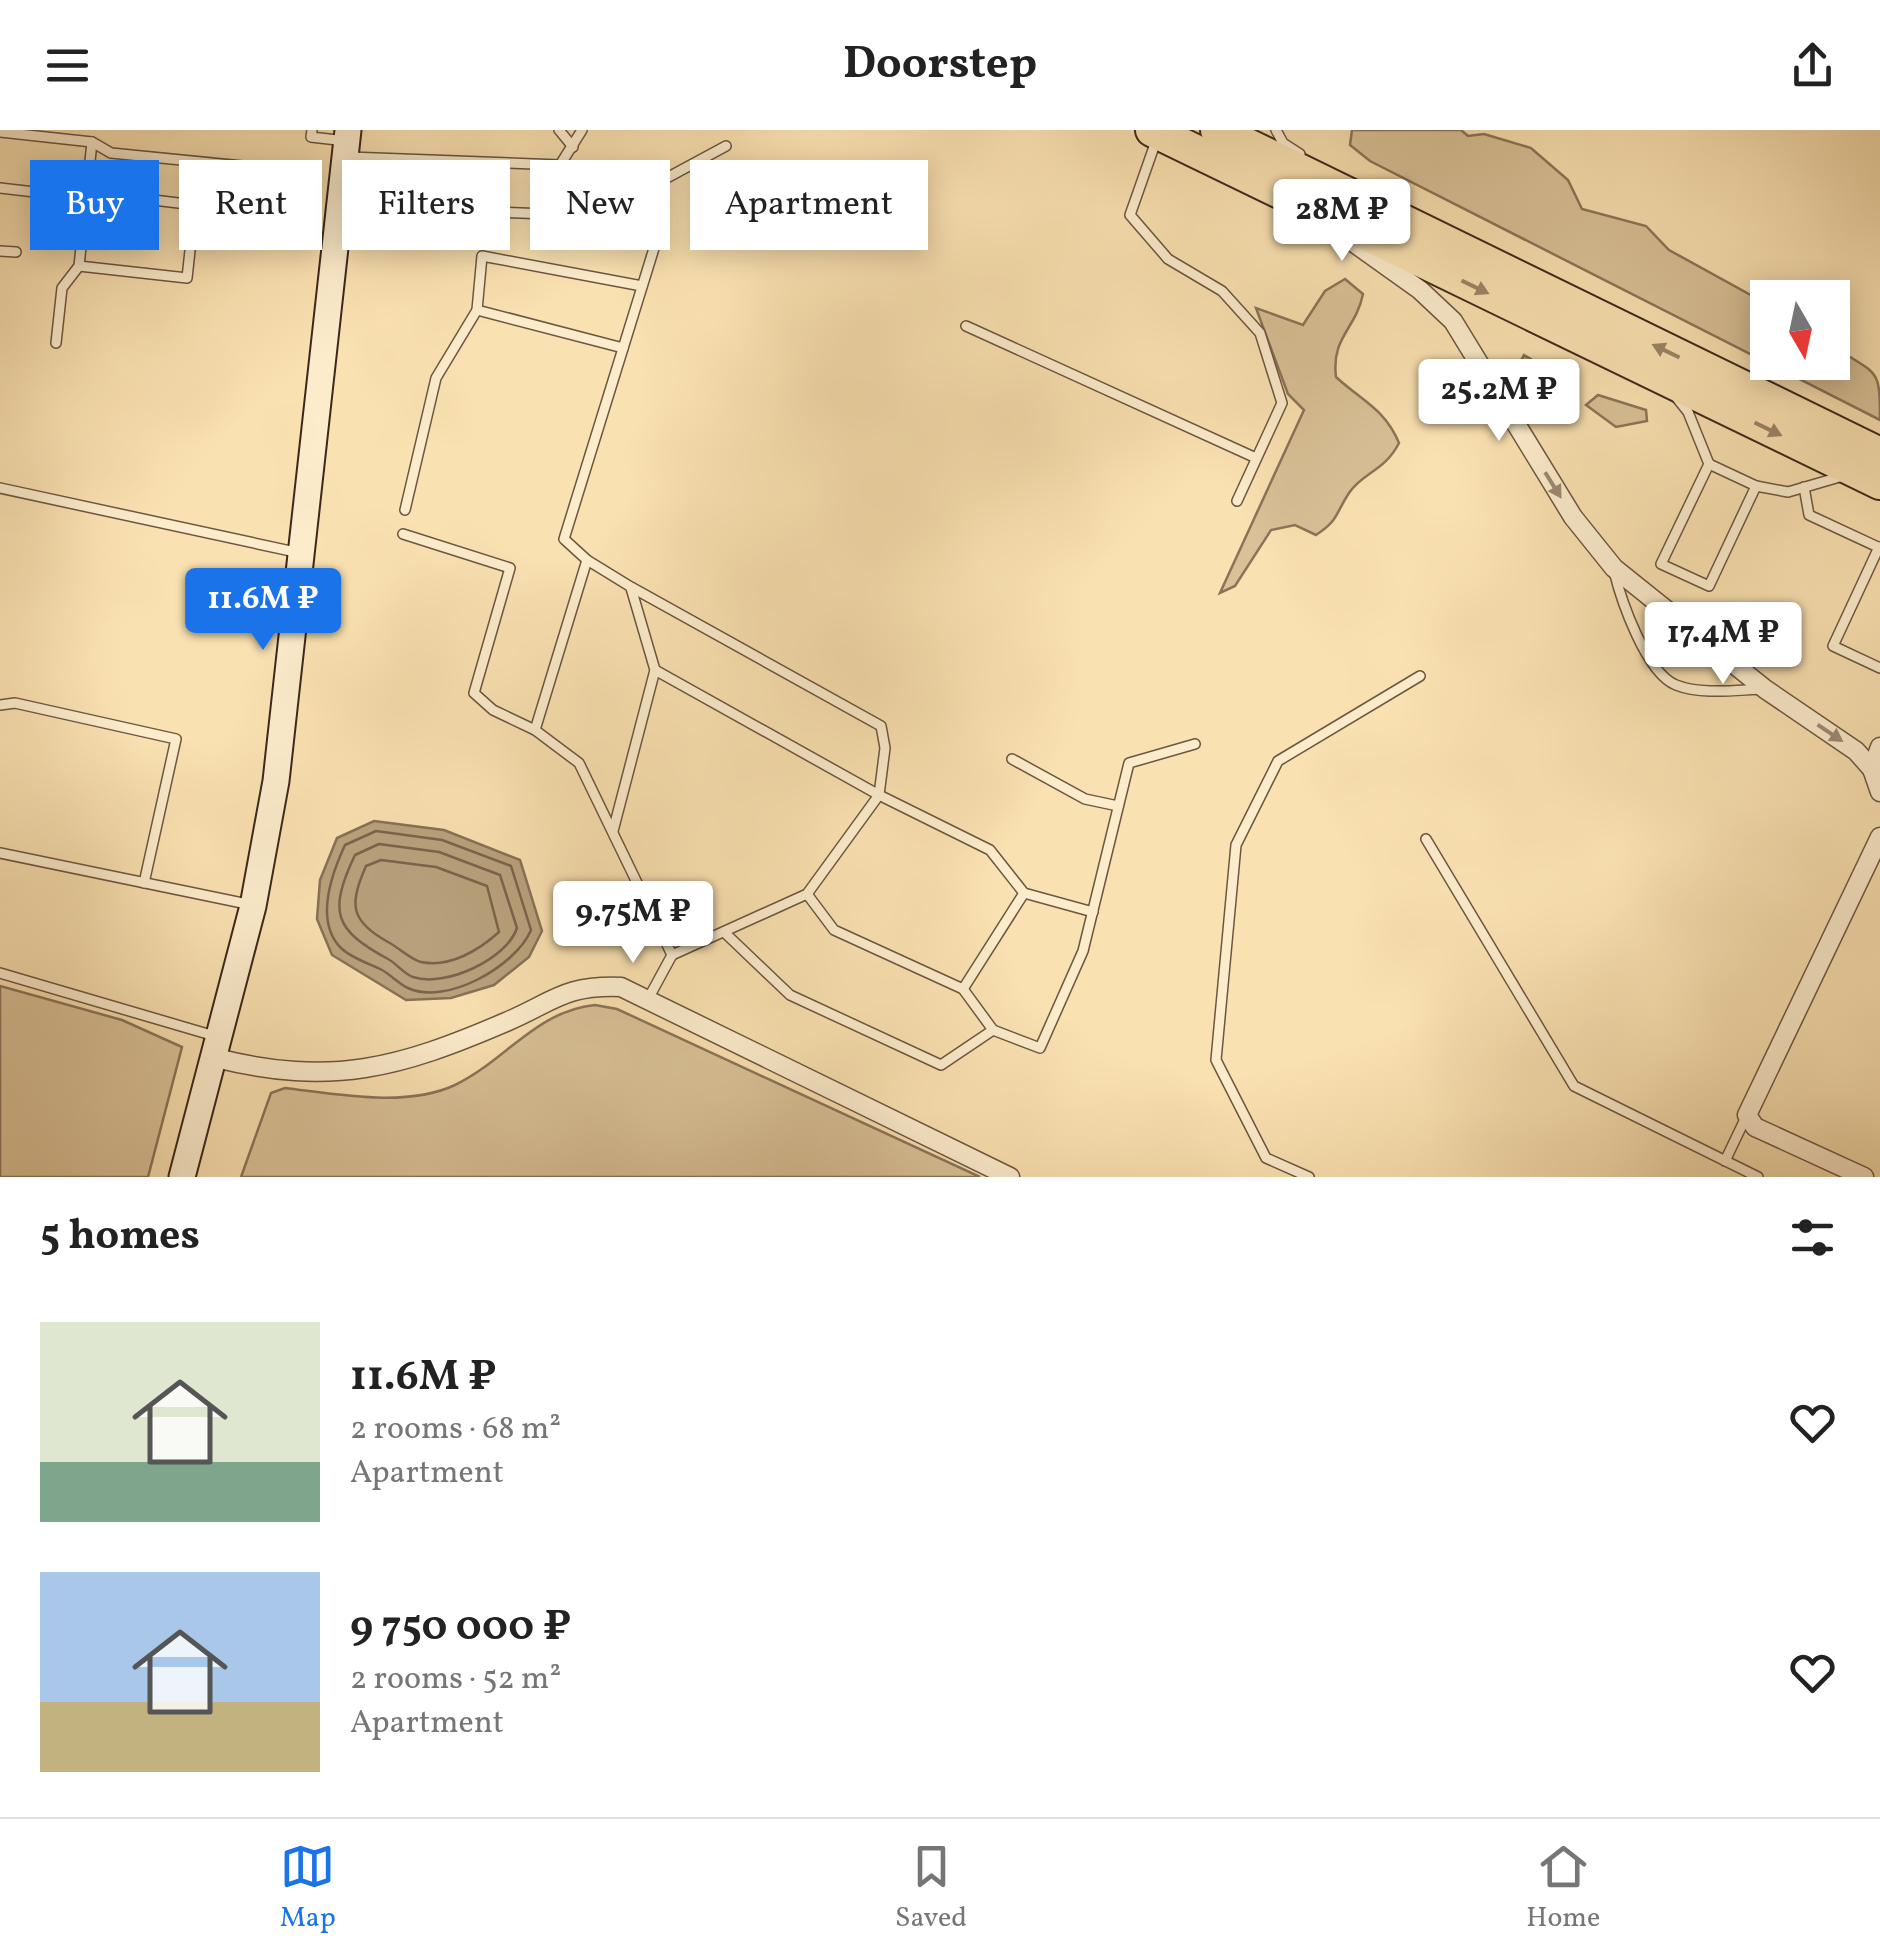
<!DOCTYPE html>
<meta charset="utf-8">
<style>
:root{--surface:#fff;--page:#f6f6f6;--text:#222;--muted:#767676;--line:#e0e0e0;--accent:#1a73e8}
body{margin:0;font-family:Vollkorn,serif;background:var(--page);color:var(--text);height:100vh;display:flex;flex-direction:column;font-size:38px;white-space:nowrap}
*{box-sizing:border-box;margin:0}
p{font-size:32px;color:var(--muted)}
.icon{flex:none;width:55px;height:55px;fill:none;stroke:currentColor;stroke-width:2;stroke-linecap:round;stroke-linejoin:round}
.map{position:relative;height:1047px;overflow:hidden}
.details{display:flex;flex-direction:column;background:var(--surface);flex:1}
.details>*{flex:none}
.banner{position:absolute;left:30px;top:30px;width:1000px;height:90px;display:flex;gap:20px}
.needle{width:65px;rotate:171deg}
.fabs{position:absolute;left:1750px;top:150px;display:grid;gap:20px}
.fabs a{display:grid;place-items:center;width:100px;height:100px;border-radius:0px;background:var(--surface);box-shadow:0 5px 25px #0003;font-size:50px}
.price{position:absolute;translate:-50% -85px;padding:0 22px;border-radius:10px;background:#fff;color:#222;font-size:32px;line-height:65px;filter:drop-shadow(0 2px 5px #0008)}
.price::after{content:'';position:absolute;left:50%;top:60px;width:30px;height:22px;margin-left:-15px;background:inherit;clip-path:polygon(0 0,100% 0,50% 100%)}
.price.current{background:var(--accent);color:#fff}
ul{padding:0;list-style:none}
li{display:flex;align-items:center;gap:30px;height:250px;padding:0 40px}
li span{display:grid;place-items:center;flex:none;width:280px;height:200px;border-radius:0px;color:#555}
li>.icon{margin-inline-start:auto}
span .icon{width:120px;height:120px;fill:#fffc;stroke-width:1}
li b{font-size:42px}
h2{display:flex;justify-content:space-between;align-items:center;height:120px;padding:0 40px;font-size:42px}
.tag{padding:0 35px;border-radius:0px;background:var(--surface);box-shadow:0 5px 25px #0003;font-size:35px;line-height:90px}
.tag.current{background:var(--accent);color:#fff}
header{display:flex;justify-content:space-between;align-items:center;height:130px;padding:0 40px;background:var(--surface);font-size:45px;font-weight:700}
.dock{display:flex;justify-content:space-around;align-items:center;height:140px;border-top:2px solid var(--line);background:var(--surface);font-size:28px;color:var(--muted)}
.dock a{display:grid;justify-items:center;gap:5px}
.dock .current{color:var(--accent)}
.map>svg:first-child{display:block}
.green{fill:#dac197;stroke:#8b7458;stroke-width:2.5}
.water{fill:#b9a27e;stroke:#877156;stroke-width:2.5}
.lines{fill:none;stroke-linecap:round;stroke-linejoin:round}
.shore{stroke:#7a644c;stroke-width:2.5}
.lane-casing{stroke:#6c5640;stroke-width:12}
.street-casing{stroke:#6c5640;stroke-width:21}
.secondary-casing{stroke:#3c271a;stroke-width:29}
.highway-casing{stroke:#3c271a;stroke-width:36}
.lane{stroke:#fceccc;stroke-width:9}
.street{stroke:#fceccc;stroke-width:18}
.secondary{stroke:#fceccc;stroke-width:25}
.highway{stroke:#fae1b1;stroke-width:32}
.oneway{fill:#9b8466}
.oneway2{fill:#9c8a73}
</style>
<header><svg class="icon" aria-label="menu" viewBox="0 0 24 24"><path d="M4 6h16M4 12h16M4 18h16"/></svg>Doorstep<svg class="icon" aria-label="share" viewBox="0 0 24 24"><path d="M12 15V3M7 8l5-5 5 5M5 13v7h14v-7"/></svg></header>
<div class="map">
<svg width="1880" height="1047" viewBox="0 0 1880 1047">
<rect width="100%" height="100%" fill="#fae1b1"/>
<filter id="stains"><feTurbulence type="fractalNoise" baseFrequency=".002" numOctaves="4"/><feColorMatrix values="0 0 0 0 .2 0 0 0 0 .09 0 0 0 0 .02 0 0 0 .5 -.17"/></filter>
<radialGradient id="worn" r=".72"><stop offset=".6" stop-color="#630" stop-opacity="0"/><stop offset="1" stop-color="#630" stop-opacity=".3"/></radialGradient>
<g class="green">
<path d="M1352,0H1461L1468,6L1484,4L1531,18L1568,50L1582,79L1646,96L1669,120L1767,174L1768,232H1832L1833,216C1878,246 1880,236 1880,290L1370,31L1350,15Z"/>
<path d="M1345,149L1363,164C1356,199 1331,207 1336,247C1362,271 1385,279 1399,313C1384,342 1363,342 1349,363C1335,384 1339,390 1316,405L1295,395L1271,400L1235,456L1220,463L1304,280L1288,264L1256,178L1303,195L1325,161Z"/>
<polygon points="1598,265 1646,280 1647,291 1616,297 1586,275"/>
<polygon points="0,856 122,890 182,917 148,1047 0,1047"/>
<path d="M595,875L617,879L980,1047H241L271,963L285,958C336,964 406,978 455,955C505,931 536,881 595,875Z"/>
</g>
<g class="water">
<polygon points="1524,225 1556,244 1542,272 1530,269 1518,236"/>
<polygon points="374,691 444,700 520,730 542,801 529,827 494,855 451,868 406,870 332,825 317,789 320,750 337,708"/>
</g>
<g class="lines">
<g class="shore">
<path d="M376,701L442,710L511,736L531,800C516,836 446,876 408,858C399,854 391,845 382,840C370,834 351,828 341,818C314,791 332,743 345,715Z"/>
<path d="M379,714L439,722L500,745L517,798C507,829 445,858 413,847C404,844 396,833 388,829C334,800 328,782 355,725Z"/>
<path d="M381,730L436,737L487,756L499,802C479,820 450,838 421,832C411,830 398,817 388,812C350,791 349,775 366,736Z"/>
</g>
<defs>
<g id="lane">
<polyline points="312,0 311,7 346,11"/>
<polyline points="559,0 573,17"/>
<polyline points="1276,0 1283,13 1300,24"/>
<polyline points="0,2 92,12 111,23 262,38"/>
<polyline points="1156,11 1130,85 1168,129 1222,161 1260,203 1282,273 1237,371"/>
<polyline points="349,27 560,35 582,0"/>
<polyline points="0,58 86,68"/>
<polyline points="195,75 242,80 247,36"/>
<polyline points="342,76 572,85 613,77 726,16"/>
<polyline points="664,86 564,409 587,430 631,457 881,596 885,618 879,665 807,764 672,825"/>
<polyline points="0,121 16,122"/>
<polyline points="79,136 187,148 195,75 87,62"/>
<polyline points="477,180 623,218"/>
<polyline points="966,196 1256,328"/>
<polyline points="56,213 62,158 79,136 92,12"/>
<polyline points="1676,267 1688,282 1709,334 1661,434 1709,456 1756,356 1788,362 1843,346"/>
<polyline points="1709,334 1756,356"/>
<polyline points="1804,357 1809,385 1880,418"/>
<polyline points="0,358 300,423"/>
<polyline points="405,380 436,248 477,180 482,126 642,156"/>
<polyline points="403,404 510,438 474,563 493,580 535,600 579,633 672,825 647,871"/>
<polyline points="1879,417 1833,516 1880,538"/>
<path d="M1614,441C1621,470 1646,543 1676,555C1701,565 1736,560 1762,559"/>
<polyline points="655,540 879,665 990,720 1024,763 1093,782"/>
<polyline points="0,575 15,573 176,609 144,753"/>
<polyline points="535,600 587,430"/>
<polyline points="1012,629 1085,669 1118,676"/>
<polyline points="613,701 655,540 631,458"/>
<polyline points="1426,709 1574,956 1758,1047"/>
<polyline points="0,723 252,775"/>
<polyline points="807,764 834,800 963,859 1024,763"/>
<polyline points="724,802 790,865 941,935 993,900 1040,918 1083,821 1129,633 1195,614"/>
<polyline points="0,843 218,907"/>
<polyline points="963,859 993,900"/>
<polyline points="1725,1031 1746,987"/>
<polyline points="1309,1047 1266,1028 1216,930 1236,715 1278,631 1420,546"/>
</g>
<g id="street">
<polyline points="1350,110 1420,160 1453,191 1573,387 1614,438 1765,559 1856,621 1872,639"/>
<polyline points="1880,617 1872,639 1880,662"/>
<path d="M216,928C332,957 399,938 506,892C555,871 564,855 621,857L1010,1047"/>
<polyline points="1864,1047 1755,997 1747,985 1880,707"/>
</g>
<polyline id="secondary" points="182,1047 253,776 276,651 348,0"/>
<g id="highway">
<polyline points="1152,0 1880,353"/>
<polyline points="1217,0 1880,324"/>
</g>
</defs>
<use href="#lane" class="lane-casing"/>
<use href="#street" class="street-casing"/>
<use href="#secondary" class="secondary-casing"/>
<use href="#highway" class="highway-casing"/>
<use href="#lane" class="lane"/>
<use href="#street" class="street"/>
<use href="#secondary" class="secondary"/>
<use href="#highway" class="highway"/>
</g>
<defs><path id="oneway-solid" d="M-6-.8H1V-3.2L6.5 0L1 3.2V.8H-6Z" transform="scale(2.5)"/></defs>
<g class="oneway">
<use href="#oneway-solid" transform="translate(1475 157) rotate(26)"/>
<use href="#oneway-solid" transform="translate(1666 221) rotate(-154)"/>
<use href="#oneway-solid" transform="translate(1768 299) rotate(26)"/>
</g>
<g class="oneway2">
<use href="#oneway-solid" transform="translate(1553 355) rotate(58)"/>
<use href="#oneway-solid" transform="translate(1830 603) rotate(34)"/>
</g>
<rect width="100%" height="100%" filter="url(#stains)"/>
<rect width="100%" height="100%" fill="url(#worn)"/>
</svg>
<div class="fabs">
<a><svg class="needle" viewBox="-14 -14 28 28"><path d="M0-13l5 13h-10z" fill="#e53935"/><path d="M0 13l5-13h-10z" fill="#767676"/></svg></a>
</div>
<b class="price" style="left:1342px;top:134px">28M ₽</b>
<b class="price" style="left:1499px;top:314px">25.2M ₽</b>
<b class="price current" style="left:263px;top:523px">11.6M ₽</b>
<b class="price" style="left:1723px;top:557px">17.4M ₽</b>
<b class="price" style="left:633px;top:836px">9.75M ₽</b>
<div class="banner">
<a class="tag current">Buy</a>
<a class="tag">Rent</a>
<a class="tag">Filters</a>
<a class="tag">New</a>
<a class="tag">Apartment</a>
</div>
</div>
<section class="details">
<h2>5 homes<svg class="icon" aria-label="filters" viewBox="0 0 24 24"><path d="M4 7h16M4 17h16"/><circle cx="9" cy="7" r="2"/><circle cx="15" cy="17" r="2"/></svg></h2>
<ul>
<li><span style="background:linear-gradient(#dfe7d0 70%,#7fa58c 0)"><svg class="icon" aria-label="home" viewBox="0 0 24 24"><path d="M3 11l9-7 9 7M6 9v11h12V9"/></svg></span><div><b>11.6M ₽</b><p>2 rooms · 68 m²</p><p>Apartment</p></div><svg class="icon" aria-label="heart" viewBox="0 0 24 24"><path d="M12 20l-8-8c-3-5 5-10 8-4 3-6 11-1 8 4z"/></svg></li>
<li><span style="background:linear-gradient(#a9c7e8 65%,#c2b280 0)"><svg class="icon" aria-label="home" viewBox="0 0 24 24"><path d="M3 11l9-7 9 7M6 9v11h12V9"/></svg></span><div><b>9 750 000 ₽</b><p>2 rooms · 52 m²</p><p>Apartment</p></div><svg class="icon" aria-label="heart" viewBox="0 0 24 24"><path d="M12 20l-8-8c-3-5 5-10 8-4 3-6 11-1 8 4z"/></svg></li>
</ul>
</section>
<nav class="dock">
<a class="current"><svg class="icon" aria-label="map" viewBox="0 0 24 24"><path d="M3 6l6-2 6 2 6-2v14l-6 2-6-2-6 2zM9 4v14M15 6v14"/></svg>Map</a>
<a><svg class="icon" aria-label="saved" viewBox="0 0 24 24"><path d="M7 4h10v16l-5-4-5 4z"/></svg>Saved</a>
<a><svg class="icon" aria-label="home" viewBox="0 0 24 24"><path d="M3 11l9-7 9 7M6 9v11h12V9"/></svg>Home</a>
</nav>
